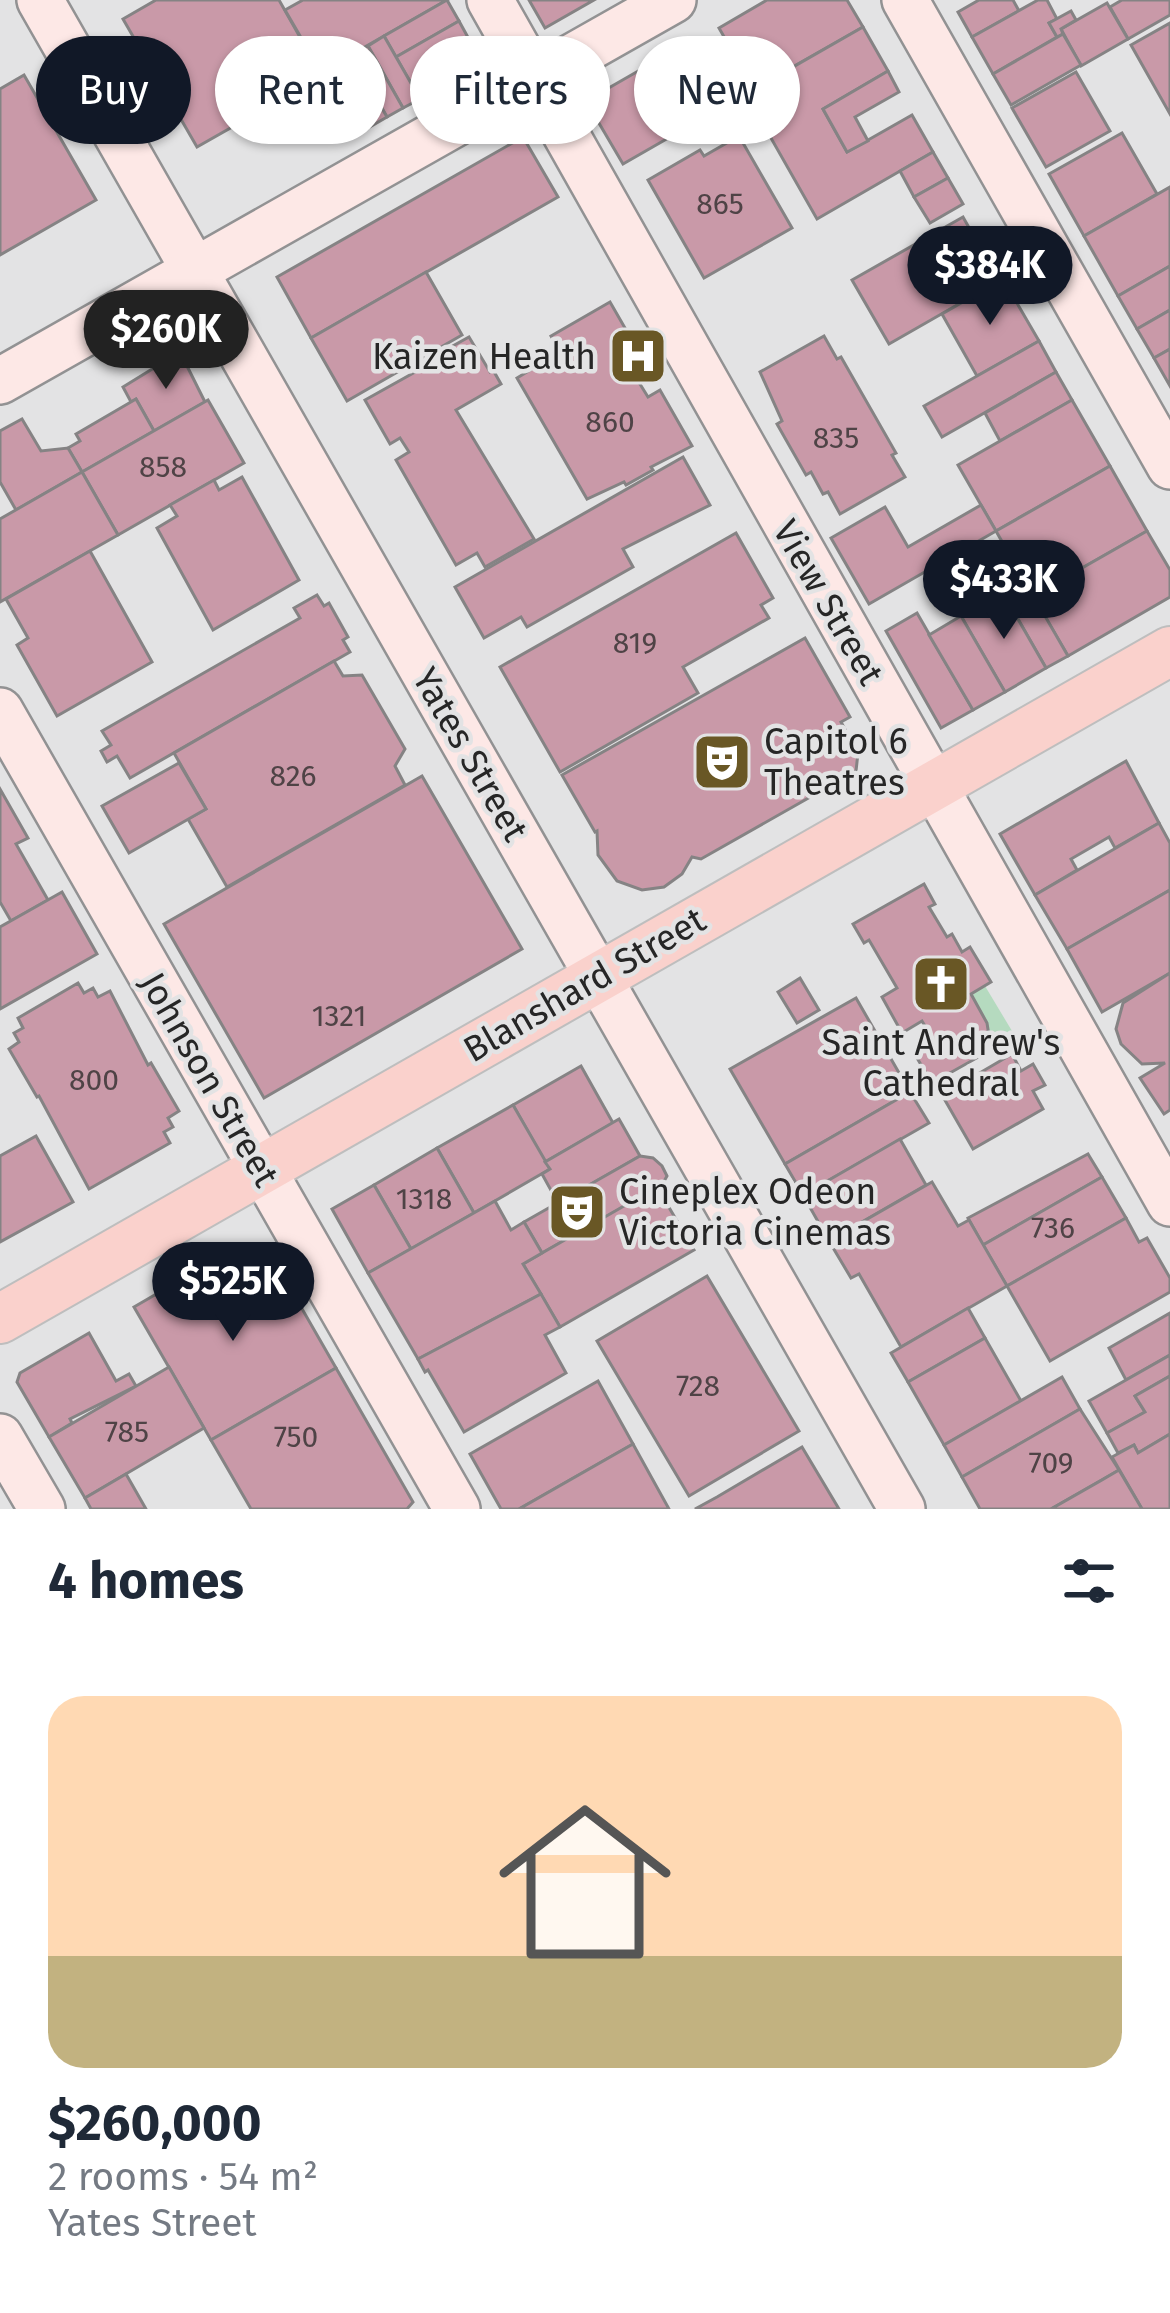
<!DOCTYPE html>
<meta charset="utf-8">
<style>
:root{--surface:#fff;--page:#f6f6f7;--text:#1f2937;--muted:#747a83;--accent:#111827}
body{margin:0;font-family:"Fira Sans",sans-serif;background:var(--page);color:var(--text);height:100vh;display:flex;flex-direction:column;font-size:45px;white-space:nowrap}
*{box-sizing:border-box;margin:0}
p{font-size:39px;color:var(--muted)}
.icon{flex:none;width:66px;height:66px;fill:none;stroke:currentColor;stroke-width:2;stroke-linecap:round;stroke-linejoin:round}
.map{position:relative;height:1509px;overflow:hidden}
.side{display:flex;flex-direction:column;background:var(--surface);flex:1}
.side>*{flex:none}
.top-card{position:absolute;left:36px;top:36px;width:1098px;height:108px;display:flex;gap:24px}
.price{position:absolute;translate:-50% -102px;padding:0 27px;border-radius:42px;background:var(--accent);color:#fff;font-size:39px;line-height:78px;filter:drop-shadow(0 3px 6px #0008)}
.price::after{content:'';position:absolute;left:50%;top:72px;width:36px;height:27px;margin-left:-18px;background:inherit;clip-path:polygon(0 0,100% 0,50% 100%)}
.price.on{background:#222;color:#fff}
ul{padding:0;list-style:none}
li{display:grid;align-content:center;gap:24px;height:636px;padding:0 48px}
li span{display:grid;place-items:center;height:372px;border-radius:36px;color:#555}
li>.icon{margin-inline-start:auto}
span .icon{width:216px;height:216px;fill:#fffc;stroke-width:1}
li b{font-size:51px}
h2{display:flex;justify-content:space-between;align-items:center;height:144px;padding:0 48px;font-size:51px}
.pill{padding:0 42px;border-radius:54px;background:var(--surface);box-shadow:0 3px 9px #0004;font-size:42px;line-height:108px}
.pill.on{background:var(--accent);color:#fff}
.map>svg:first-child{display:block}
.green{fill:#b5dabf}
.building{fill:#c999a8;stroke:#858384;stroke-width:3}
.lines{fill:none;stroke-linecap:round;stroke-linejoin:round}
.secondary-casing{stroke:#929293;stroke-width:50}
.primary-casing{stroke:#bebebe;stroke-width:52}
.secondary{stroke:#fde8e6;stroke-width:45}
.primary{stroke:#fad1cc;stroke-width:48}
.labels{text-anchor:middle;stroke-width:9;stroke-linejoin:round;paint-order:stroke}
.number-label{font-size:30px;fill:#4f4346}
.poi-label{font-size:36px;fill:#262626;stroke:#e3e3e4;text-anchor:start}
.street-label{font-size:36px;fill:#262626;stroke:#e3e3e4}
</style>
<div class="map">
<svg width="1170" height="1509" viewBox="0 0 1170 1509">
<rect width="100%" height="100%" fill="#e3e3e4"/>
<polygon class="green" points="985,986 1018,1041 993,1056 987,1023 971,994"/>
<g class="building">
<polygon points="156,0 279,0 322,76 197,147 123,19"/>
<polygon points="303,0 447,0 321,72 285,10"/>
<polygon points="447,0 459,21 396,57 384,36"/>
<polygon points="529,0 594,0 545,28"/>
<polygon points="767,0 847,0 863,27 754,89 719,28"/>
<polygon points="979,0 1013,0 1019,11 972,37 958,12"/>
<polygon points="1038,0 1047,0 1057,19 1049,23 1057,37 993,74 972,37"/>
<polygon points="1122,0 1170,0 1170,15 1128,39 1110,7"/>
<polygon points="1107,3 1128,39 1081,66 1061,29"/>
<polygon points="1071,11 1076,20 1061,29 1063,34 1057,37 1049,23"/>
<polygon points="459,21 482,63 420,99 396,57"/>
<polygon points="1170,23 1170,114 1131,45"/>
<polygon points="863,27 888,71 823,109 847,152 912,115 933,152 817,219 746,94"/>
<polygon points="1063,34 1081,65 1011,105 993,74"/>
<polygon points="384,36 420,99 403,108 368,46"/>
<polygon points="368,46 403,108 387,117 351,55"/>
<polygon points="351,55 387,117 356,135 321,72"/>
<polygon points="647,66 684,129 623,164 586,101"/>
<polygon points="888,71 899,92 855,117 868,141 847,152 823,109"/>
<polygon points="1076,72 1110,131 1046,167 1012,108"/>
<polygon points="24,75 96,200 0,255 0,89"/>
<polygon points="1122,133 1157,194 1084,236 1049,174"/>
<polygon points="739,136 792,228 704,278 648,180 700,150 704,156"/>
<polygon points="523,137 558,197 311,338 277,277"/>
<polygon points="933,152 948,178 914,197 900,171"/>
<polygon points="948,178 963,204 930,223 914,197"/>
<polygon points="1170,187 1170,266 1118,296 1084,236"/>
<polygon points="963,217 999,281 889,344 852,280"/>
<polygon points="1170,266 1170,310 1137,329 1118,296"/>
<polygon points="426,272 462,335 347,401 311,338"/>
<polygon points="1003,279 1039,341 977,376 942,314"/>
<polygon points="610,302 648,368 635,376 648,397 660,390 692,446 651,467 653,470 626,485 624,482 587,499 517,378 560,352 551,336"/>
<polygon points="1170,310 1170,349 1154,358 1137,329"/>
<polygon points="824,336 837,359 841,357 896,453 892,455 905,477 840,514 828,492 823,494 811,472 806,475 777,424 782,421 760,372"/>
<polygon points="469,337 490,372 493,370 501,384 456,410 534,539 485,567 477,553 456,565 396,460 409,452 400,438 390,444 365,400 426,366 429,370 454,356 449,348"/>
<polygon points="1039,341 1056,372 942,437 924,406"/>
<polygon points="1170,349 1170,386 1154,358"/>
<polygon points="180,352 205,402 154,431 136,399 131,402 123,387"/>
<polygon points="1056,372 1072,400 1000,441 985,413"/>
<polygon points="136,399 154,431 82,472 68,448 80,441 76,434"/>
<polygon points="208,400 244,463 118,535 82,472"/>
<polygon points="1072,400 1110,466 996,531 958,465"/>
<polygon points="22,419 41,451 68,448 82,472 16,510 0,482 0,431"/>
<polygon points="683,457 710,505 623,549 633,567 527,627 521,617 484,638 455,587"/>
<polygon points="1110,466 1147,531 1033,596 996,531"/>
<polygon points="82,472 118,535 0,602 0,519"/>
<polygon points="242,477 299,580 213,630 157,528 177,516 170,505 214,480 219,490"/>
<polygon points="981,505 996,531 869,604 831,538 885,507 908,547"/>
<polygon points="1147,531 1170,570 1170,597 1068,656 1033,596"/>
<polygon points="736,533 773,598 761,605 769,618 683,667 698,693 560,772 500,667"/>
<polygon points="90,551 152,662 57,716 17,645 28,638 6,599"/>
<polygon points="1015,564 1068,656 1046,668 994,577"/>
<polygon points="1003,593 1046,668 1005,692 961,616"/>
<polygon points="317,595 324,606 329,603 348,637 343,640 350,652 130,778 117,756 107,762 101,751 111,745 102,731 300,618 294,608"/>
<polygon points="917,613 973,710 941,728 886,631"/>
<polygon points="961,616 1005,692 973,710 929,635"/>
<polygon points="805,638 850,717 841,722 858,753 856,771 701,859 692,857 682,874 664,887 642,890 617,881 598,855 597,831 595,832 562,775"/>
<polygon points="334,661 343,676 362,675 405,749 395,766 405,785 227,887 188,819 206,809 174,753"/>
<polygon points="1126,761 1159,823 1115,848 1109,837 1071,859 1077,870 1035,895 1000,834"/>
<polygon points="179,763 206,809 129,853 102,806"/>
<polygon points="422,776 522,949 264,1098 164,924"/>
<polygon points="0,789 28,838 16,844 48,900 11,921 0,902"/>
<polygon points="1159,823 1170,843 1170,890 1067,949 1035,895"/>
<polygon points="924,884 935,904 929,907 947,937 952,934 962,952 970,947 991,982 971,994 987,1023 990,1042 982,1055 932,1083 914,1053 934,1041 922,1021 902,1033 882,997 897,988 869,940 864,943 853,924"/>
<polygon points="1170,890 1170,973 1102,1012 1067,949"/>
<polygon points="62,892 97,954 0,1009 0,927"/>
<polygon points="1170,973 1170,1110 1164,1114 1140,1078 1165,1063 1142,1064 1121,1044 1116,1029 1123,1003"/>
<polygon points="800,978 819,1010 797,1023 778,992"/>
<polygon points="78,983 84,993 93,988 98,997 110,991 148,1065 151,1063 179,1111 168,1118 173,1127 164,1132 170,1143 89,1189 39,1096 37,1097 9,1049 19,1042 14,1033 23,1028 18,1018"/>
<polygon points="856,998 910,1092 785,1164 730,1069"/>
<polygon points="1012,1054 1021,1071 1033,1064 1045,1085 1033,1091 1043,1109 973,1149 942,1095"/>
<polygon points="581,1066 613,1123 545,1162 513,1105"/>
<polygon points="910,1092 929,1123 803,1195 785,1164"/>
<polygon points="513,1105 550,1169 474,1213 437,1148"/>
<polygon points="619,1119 640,1156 558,1203 542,1174 550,1169 545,1162"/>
<polygon points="36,1136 73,1202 0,1242 0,1156"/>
<polygon points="900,1139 926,1185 829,1241 803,1195"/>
<polygon points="437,1148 474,1213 411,1249 374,1185"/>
<polygon points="1088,1154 1102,1177 983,1245 968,1218"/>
<polygon points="640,1156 653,1158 662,1166 667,1176 662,1185 542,1253 524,1222"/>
<polygon points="1102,1177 1126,1218 1007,1286 983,1245"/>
<polygon points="932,1182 958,1226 969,1220 1007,1286 901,1347 859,1274 851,1278 829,1241"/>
<polygon points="374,1185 411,1249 368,1273 332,1209"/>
<polygon points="657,1187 694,1250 560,1327 523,1264"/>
<polygon points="495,1201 511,1230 524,1222 542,1253 523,1264 541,1294 418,1359 368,1273"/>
<polygon points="1126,1218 1139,1242 1147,1238 1170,1278 1170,1292 1050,1361 1007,1286"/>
<polygon points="208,1264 217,1277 238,1267 266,1275 289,1305 297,1300 336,1368 211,1440 134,1307"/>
<polygon points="707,1276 799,1431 689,1496 597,1341"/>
<polygon points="541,1294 560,1327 545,1335 566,1373 464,1432 428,1370 425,1372 418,1359"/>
<polygon points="968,1308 985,1338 908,1382 891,1353"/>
<polygon points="1170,1313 1170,1355 1126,1380 1109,1348"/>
<polygon points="89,1333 116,1381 129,1374 136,1386 70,1419 72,1423 49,1437 17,1382 20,1373"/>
<polygon points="985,1338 1021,1401 944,1445 908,1382"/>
<polygon points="1170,1355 1170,1376 1135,1396 1145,1412 1107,1433 1089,1401"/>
<polygon points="169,1367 204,1428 85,1498 49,1437"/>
<polygon points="336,1368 413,1502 407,1509 251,1509 211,1440"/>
<polygon points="1170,1376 1170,1434 1138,1453 1134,1445 1118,1453 1107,1433 1145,1412 1135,1396"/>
<polygon points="1062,1377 1080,1409 962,1477 944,1445"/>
<polygon points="598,1381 633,1444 519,1509 501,1509 470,1454"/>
<polygon points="1080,1409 1119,1470 1051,1509 980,1509 962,1477"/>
<polygon points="1170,1434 1170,1509 1142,1509 1112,1457 1134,1445 1138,1453"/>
<polygon points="633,1444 669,1509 519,1509"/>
<polygon points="802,1447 839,1509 695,1509 717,1497"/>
<polygon points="1119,1470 1142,1509 1051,1509 1102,1480"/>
<polygon points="126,1474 146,1509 91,1509 85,1498"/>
</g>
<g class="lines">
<defs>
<g id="secondary">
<polyline points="40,0 902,1509"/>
<polyline points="490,0 1170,1203"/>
<polyline points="905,0 1170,466"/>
<polyline points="0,381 673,0"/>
<polyline points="0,711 457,1509"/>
<polyline points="0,1437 42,1509"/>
</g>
<polyline id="primary" points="0,1319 1170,651"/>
</defs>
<use href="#secondary" class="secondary-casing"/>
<use href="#primary" class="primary-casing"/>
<use href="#secondary" class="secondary"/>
<use href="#primary" class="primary"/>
</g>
<defs>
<symbol id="hospital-square" viewBox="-11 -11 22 22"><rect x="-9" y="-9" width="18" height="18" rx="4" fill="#695725" stroke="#e3e3e4"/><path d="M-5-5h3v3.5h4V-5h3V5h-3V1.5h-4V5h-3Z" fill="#fff"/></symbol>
<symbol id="theatre-square" viewBox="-11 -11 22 22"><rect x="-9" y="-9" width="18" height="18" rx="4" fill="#695725" stroke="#e3e3e4"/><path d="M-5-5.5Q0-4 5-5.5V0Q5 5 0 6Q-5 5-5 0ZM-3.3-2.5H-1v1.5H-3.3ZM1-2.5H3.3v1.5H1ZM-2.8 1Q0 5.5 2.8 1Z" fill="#fff"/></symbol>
<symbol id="church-square" viewBox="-11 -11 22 22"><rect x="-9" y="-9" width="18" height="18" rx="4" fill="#695725" stroke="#e3e3e4"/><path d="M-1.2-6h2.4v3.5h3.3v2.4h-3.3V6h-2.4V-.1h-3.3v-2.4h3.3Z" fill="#fff"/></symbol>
</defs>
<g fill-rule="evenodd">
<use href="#hospital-square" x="605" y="323" width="66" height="66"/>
<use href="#theatre-square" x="689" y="729" width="66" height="66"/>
<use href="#church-square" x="908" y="951" width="66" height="66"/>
<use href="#theatre-square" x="544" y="1179" width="66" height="66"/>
</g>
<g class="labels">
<g class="number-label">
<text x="720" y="214">865</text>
<text x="610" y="432">860</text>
<text x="836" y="448">835</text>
<text x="163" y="477">858</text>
<text x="635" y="653">819</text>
<text x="293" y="786">826</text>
<text x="339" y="1026">1321</text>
<text x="94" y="1090">800</text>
<text x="424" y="1209">1318</text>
<text x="1053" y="1238">736</text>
<text x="698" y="1396">728</text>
<text x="127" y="1442">785</text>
<text x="296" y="1447">750</text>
<text x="1051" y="1473">709</text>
</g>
<g class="poi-label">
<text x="596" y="369" text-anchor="end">Kaizen Health</text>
<text x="764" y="754">Capitol 6<tspan x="764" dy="41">Theatres</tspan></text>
<text x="941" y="1055" text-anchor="middle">Saint Andrew's<tspan x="941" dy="41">Cathedral</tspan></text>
<text x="619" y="1204">Cineplex Odeon<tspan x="619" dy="41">Victoria Cinemas</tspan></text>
</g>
<g class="street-label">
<text transform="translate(829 602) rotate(60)" y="13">View Street</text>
<text transform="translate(471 754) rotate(60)" y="13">Yates Street</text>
<text transform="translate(584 984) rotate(-30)" y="13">Blanshard Street</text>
<text transform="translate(210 1079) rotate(60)" y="13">Johnson Street</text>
</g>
</g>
</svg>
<b class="price" style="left:990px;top:328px">$384K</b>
<b class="price on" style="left:166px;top:392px">$260K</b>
<b class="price" style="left:1004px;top:642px">$433K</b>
<b class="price" style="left:233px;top:1344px">$525K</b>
<div class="top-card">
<a class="pill on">Buy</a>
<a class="pill">Rent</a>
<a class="pill">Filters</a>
<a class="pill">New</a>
</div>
</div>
<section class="side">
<h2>4 homes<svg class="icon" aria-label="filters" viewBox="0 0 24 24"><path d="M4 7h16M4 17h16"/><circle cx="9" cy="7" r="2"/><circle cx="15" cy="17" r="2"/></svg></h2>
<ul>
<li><span style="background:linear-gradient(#ffd9b3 70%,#c2b280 0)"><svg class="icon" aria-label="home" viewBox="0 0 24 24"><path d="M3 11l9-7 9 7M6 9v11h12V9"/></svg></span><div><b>$260,000</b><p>2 rooms · 54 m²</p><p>Yates Street</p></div></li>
</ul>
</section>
